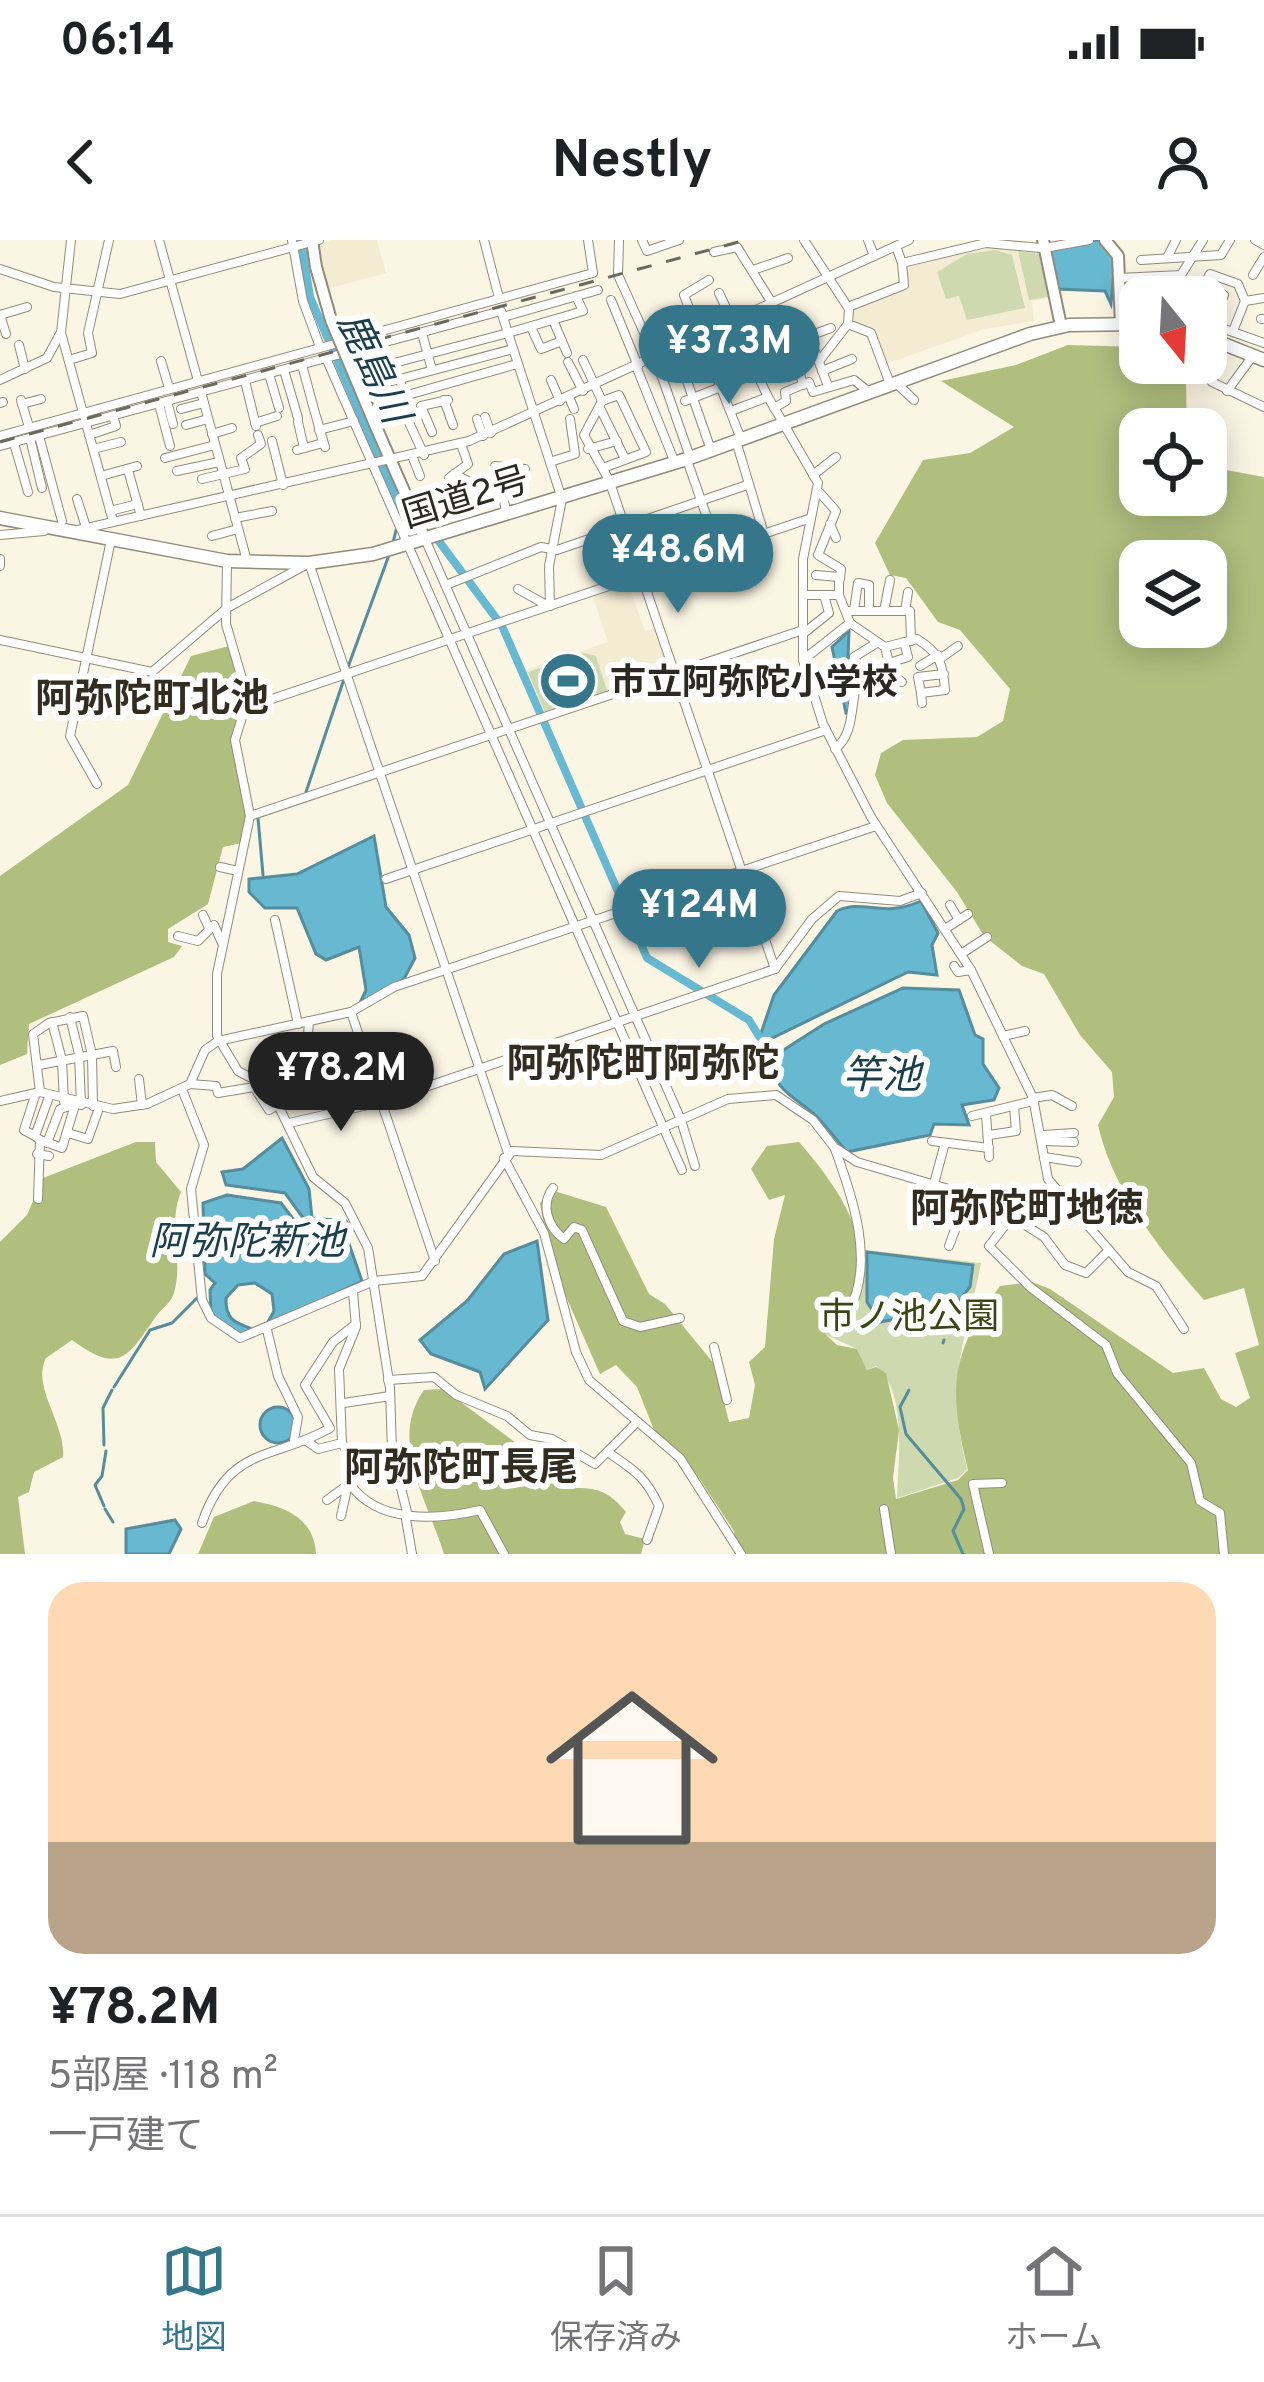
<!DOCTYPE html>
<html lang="ja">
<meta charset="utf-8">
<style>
:root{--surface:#fff;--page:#f6f6f6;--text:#202124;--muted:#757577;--line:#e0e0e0;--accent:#36768a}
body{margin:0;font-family:Overpass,"Noto Sans JP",sans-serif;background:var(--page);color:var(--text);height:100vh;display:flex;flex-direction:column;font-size:45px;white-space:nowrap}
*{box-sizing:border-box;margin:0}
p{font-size:39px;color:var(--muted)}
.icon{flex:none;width:66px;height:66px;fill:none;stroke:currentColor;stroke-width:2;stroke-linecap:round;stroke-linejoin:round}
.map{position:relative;height:1314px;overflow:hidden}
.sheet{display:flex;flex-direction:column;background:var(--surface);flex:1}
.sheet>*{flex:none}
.needle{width:78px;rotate:162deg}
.controls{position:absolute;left:1119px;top:36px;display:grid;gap:24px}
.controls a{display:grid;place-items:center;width:108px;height:108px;border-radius:24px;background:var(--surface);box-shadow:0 6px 30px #0003;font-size:60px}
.price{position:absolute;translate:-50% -102px;padding:0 27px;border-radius:42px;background:var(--accent);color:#fff;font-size:39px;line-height:78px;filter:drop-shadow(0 3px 6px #0008)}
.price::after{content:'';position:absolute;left:50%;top:72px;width:36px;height:27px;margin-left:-18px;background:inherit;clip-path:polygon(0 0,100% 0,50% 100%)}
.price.active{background:#222;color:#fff}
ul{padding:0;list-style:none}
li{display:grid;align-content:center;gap:24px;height:636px;padding:0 48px}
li+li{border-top:3px solid var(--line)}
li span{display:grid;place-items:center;height:372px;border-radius:36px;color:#555}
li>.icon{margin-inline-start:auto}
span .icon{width:216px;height:216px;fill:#fffc;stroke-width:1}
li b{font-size:51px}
.status{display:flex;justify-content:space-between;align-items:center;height:84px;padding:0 60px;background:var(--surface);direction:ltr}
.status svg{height:33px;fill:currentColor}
header{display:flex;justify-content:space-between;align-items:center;height:156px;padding:0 48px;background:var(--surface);font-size:54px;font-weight:700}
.tabs{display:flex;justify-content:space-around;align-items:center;height:168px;border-top:3px solid var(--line);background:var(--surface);font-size:33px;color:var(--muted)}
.tabs a{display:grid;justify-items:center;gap:6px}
.tabs .active{color:var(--accent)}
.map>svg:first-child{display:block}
.built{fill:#f4ebd3}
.green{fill:#cfd9b0}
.forest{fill:#b0be7e;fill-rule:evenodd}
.water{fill:#67b8d1;stroke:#558d9d;stroke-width:3}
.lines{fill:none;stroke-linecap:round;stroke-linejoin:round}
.stream{stroke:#558d9d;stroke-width:3}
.river{stroke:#67b8d1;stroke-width:8}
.minor-casing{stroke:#918b7c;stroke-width:10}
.major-casing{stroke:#918b7c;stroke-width:14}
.highway-casing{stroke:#918b7c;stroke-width:15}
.minor{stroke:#fff;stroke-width:8}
.major{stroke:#fff;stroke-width:10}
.highway{stroke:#fff;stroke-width:12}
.rail{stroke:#6b685e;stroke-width:3;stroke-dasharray:15 15;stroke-linecap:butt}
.major-bridge-casing{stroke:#918b7c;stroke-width:14;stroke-linecap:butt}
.major-bridge{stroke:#fff;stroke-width:10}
.labels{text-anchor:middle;stroke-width:12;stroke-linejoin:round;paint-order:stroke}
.street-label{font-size:36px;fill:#2b2923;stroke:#fff}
.poi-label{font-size:36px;font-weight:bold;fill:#2b2923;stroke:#fff;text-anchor:start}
.park-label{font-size:36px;fill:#3c4515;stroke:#fff}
.water-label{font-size:39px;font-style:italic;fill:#1b404c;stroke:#fff}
.neighbourhood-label{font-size:39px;font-weight:bold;fill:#322d20;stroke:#fff}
</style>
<div class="status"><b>06:14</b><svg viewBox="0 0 49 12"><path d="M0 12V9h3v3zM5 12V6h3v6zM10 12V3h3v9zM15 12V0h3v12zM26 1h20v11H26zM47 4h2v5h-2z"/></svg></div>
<header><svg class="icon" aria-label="back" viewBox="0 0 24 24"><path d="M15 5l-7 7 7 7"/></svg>Nestly<svg class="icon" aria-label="person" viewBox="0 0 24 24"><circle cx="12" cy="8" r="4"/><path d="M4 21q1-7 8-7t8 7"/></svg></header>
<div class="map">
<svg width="1264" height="1314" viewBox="0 0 1264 1314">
<rect width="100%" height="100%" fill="#fbf5e4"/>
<g class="built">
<polygon points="331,0 377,0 386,33 327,49 318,4"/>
<polygon points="987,6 1041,12 1050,58 1032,61 1034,81 984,89 886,124 874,93 853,82 851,69 881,51 908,45 903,27"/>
<polygon points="628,343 645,391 657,387 668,432 544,473 526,430 608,402 592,355"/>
</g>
<g class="green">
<polygon points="995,10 1012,15 1025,68 967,80 959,56 946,59 937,32 967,14"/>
<polygon points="1018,11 1040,14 1048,57 1029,60"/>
<polygon points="584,413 596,416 607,451 545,472 528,432"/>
<path d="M864,1003L865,1010L981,1023C964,1110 945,1137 967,1229L958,1238L897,1258C898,1221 908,1153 876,1126L867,1130L857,1109L822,1093L856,1006Z"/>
</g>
<g class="forest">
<path d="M1068,105L1140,107V123H1176L1186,142L1187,189H1140V255H1206V215L1226,230L1264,237V1314H737L734,1291L699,1238L658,1200L637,1147L616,1125L600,1134L560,1043L543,980L540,963L551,950L606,967L649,1054L665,1064L715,1125L729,1182L749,1178L755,1145L749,1122L765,1107L774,999L785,955L769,960L751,929L767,906L799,902C832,940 872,992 858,1047C854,1065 836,1081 825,1094L837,1105L857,1109L867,1130L876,1127L886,1133L899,1190L893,1238L896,1259L958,1240L968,1230C948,1149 950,1113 1000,1046L1032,1042L1050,1049L1173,1133L1204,1128L1221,1159L1236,1167L1250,1158L1235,1113L1259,1105L1244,1048L1204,1060C1160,1010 1113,951 1098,885L1114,857L1112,832L1080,795L1044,734L1022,726L984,696L957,652L887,563L875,535L881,513L903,500L977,497L1003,481L1010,449L960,390L938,382L906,338L890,335L875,303L923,220L970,213L1014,187L941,141L1016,125ZM1140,321H1206V387H1140Z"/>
<polygon points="229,406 243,468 232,499 247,578 242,603 223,607 208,664 168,689 168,702 182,706 174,717 29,784 27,814 0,825 0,636 128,545 191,416"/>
<path d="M136,902H155L156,922L181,952C167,986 184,1018 174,1053C171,1063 163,1067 157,1075C128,1116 121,1136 72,1100L46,1118C31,1147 66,1184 63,1217L34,1232L29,1252L18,1257L25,1314H0V1002L27,975L43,938Z"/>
<path d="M443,1149L577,1248C601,1248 611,1254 626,1272L620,1282L625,1294L645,1299L641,1314H444C428,1262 388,1200 424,1150Z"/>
<path d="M254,1261C286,1267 314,1278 316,1314H198L214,1277Z"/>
</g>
<g class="water">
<polygon points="1091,0 1101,0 1115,21 1111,64 1105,51 1057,49 1049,8"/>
<polygon points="849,391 848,417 859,432 851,447 851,472 846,473 832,407"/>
<polygon points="374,596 386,667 409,695 415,718 404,739 360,763 366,750 359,707 326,720 316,714 297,668 265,668 249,652 249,639 297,634"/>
<path d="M921,661L938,693L932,705L937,735L908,732L764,802L760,796L774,755L837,671C864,658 881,679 921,661Z"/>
<path d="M903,748L959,750L975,795L983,799V824L999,848L994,860L962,865L969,885L934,884L930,895L847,912C836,900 827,886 815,875C793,855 773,851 771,818L824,784Z"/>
<polygon points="282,898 309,949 312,978 346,981 352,989 343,985 311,989 285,953 226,945 222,932 243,929"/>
<path d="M227,955L281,963C316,1008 296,991 347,998L362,1041L265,1087L274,1071L272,1054L255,1043L238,1045L226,1058C225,1086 243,1083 256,1091L241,1095L211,1074L210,1050L215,1043L205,1034L203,963Z"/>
<polygon points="537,1001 548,1080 485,1149 480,1132 431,1114 420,1100 467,1061 504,1014"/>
<polygon points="867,1012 973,1025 970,1047 953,1068 880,1082 867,1062"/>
<circle cx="278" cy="1185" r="18"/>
<polygon points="175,1280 181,1289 169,1314 126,1314 126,1289"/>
</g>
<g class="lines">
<g class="stream">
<polyline points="393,303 396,290"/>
<polyline points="348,427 389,315"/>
<polyline points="306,552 345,436"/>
<polyline points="258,578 263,635"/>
<polyline points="943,1103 944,1100"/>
<polyline points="114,1147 150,1090 172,1083 199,1056"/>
<polyline points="909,1150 900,1167 906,1194 961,1259 964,1269 953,1291 963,1314"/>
<polyline points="104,1205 103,1168 112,1150"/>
<polyline points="104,1266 95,1245 102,1236 106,1211"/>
<polyline points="105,1269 113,1282"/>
</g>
<g class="river">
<polyline points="301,0 310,57 402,272 409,274"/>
<polyline points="438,300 502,386 647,718 749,780 776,824"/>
</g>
<defs>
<g id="minor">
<polyline points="71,0 61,93 113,281"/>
<polyline points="159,0 198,141"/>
<polyline points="292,0 303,61 320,107"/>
<polyline points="484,0 499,58"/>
<polyline points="619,0 618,35 655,117 690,217"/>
<polyline points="642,0 647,11 679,0"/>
<polyline points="804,0 849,69 848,84 871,93 890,144"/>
<polyline points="868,0 874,16"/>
<polyline points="1255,0 1264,5"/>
<polyline points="896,6 902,23 986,3 1041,8"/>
<polyline points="1050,7 1089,0"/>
<polyline points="714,12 737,7 772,63"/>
<polyline points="1167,18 1176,0"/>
<polyline points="1141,20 1221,15 1230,0"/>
<polyline points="0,29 54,47 120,54 319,0"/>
<polyline points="753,30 788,18"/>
<polyline points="1253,35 1264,17"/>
<polyline points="1119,38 1181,35 1203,0"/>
<polyline points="719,53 768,157 818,243 803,319 803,420 823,484 871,577 971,730 1033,858 1048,939 1128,1032 1156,1046 1184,1089"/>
<polyline points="611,60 638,126"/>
<polyline points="769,65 780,94"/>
<polyline points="848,67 904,45 902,23"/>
<polyline points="0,75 27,67"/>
<polyline points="0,75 6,94"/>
<polyline points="503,77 598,50"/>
<polyline points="1261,79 1264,79"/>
<polyline points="553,80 567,113"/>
<polyline points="1213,85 1264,103"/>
<polyline points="531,87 541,109 562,101"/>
<polyline points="1233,91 1245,61"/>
<polyline points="422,93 432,130"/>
<polyline points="1209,94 1224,55 1204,45 1210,34 1238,44 1245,61 1264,58"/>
<polyline points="700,97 684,55 709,40"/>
<polyline points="701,97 741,199"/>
<polyline points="19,105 25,129"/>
<polyline points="793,108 803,145"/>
<polyline points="751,115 761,111 767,119"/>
<polyline points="326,118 501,71 508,93 583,71 576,56"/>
<polyline points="69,120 92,113 88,93 109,0"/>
<polyline points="583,120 602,161 584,195 609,240 775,729"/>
<polyline points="820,120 848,84"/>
<polyline points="161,121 169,148"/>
<polyline points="568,122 583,151"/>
<polyline points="1198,123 1212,142 1264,167"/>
<polyline points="302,125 315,173"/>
<polyline points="636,126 675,223"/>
<polyline points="284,130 298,178"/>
<polyline points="822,131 852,119"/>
<polyline points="269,134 279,168"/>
<polyline points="400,139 513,109"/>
<polyline points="0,140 47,118 60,94"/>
<polyline points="551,140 560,161"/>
<polyline points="245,141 256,186"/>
<polyline points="895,142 914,160"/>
<polyline points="828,146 809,96 831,88"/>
<polyline points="366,147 360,132 508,93 562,259 549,326 550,366"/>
<polyline points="365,148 400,139 404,156 517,124"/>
<polyline points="1227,151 1252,117"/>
<polyline points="201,152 247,321"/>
<polyline points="404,156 400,163 424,215"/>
<polyline points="569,157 574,169"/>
<polyline points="21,160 29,187"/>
<polyline points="444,160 453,185"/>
<polyline points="167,161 173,184"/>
<polyline points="602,161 619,155 646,212 603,228"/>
<polyline points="685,161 757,133"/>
<polyline points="0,163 3,162"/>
<polyline points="22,164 41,159"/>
<polyline points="159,164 170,206"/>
<polyline points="774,168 786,161 785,152 809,142 813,152 854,140 869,152"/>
<polyline points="181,169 204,163"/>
<polyline points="601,170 625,219"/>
<polyline points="731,171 768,157"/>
<polyline points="485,177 491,193"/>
<polyline points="477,179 483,196"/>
<polyline points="298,182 304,208"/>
<polyline points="255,183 277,176"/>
<polyline points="186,185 208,179"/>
<polyline points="319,190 354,181"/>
<polyline points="432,192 421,166 448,160"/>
<polyline points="212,194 232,188"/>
<polyline points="89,195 116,186 113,176"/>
<polyline points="0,196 593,33 588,0"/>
<polyline points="39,196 62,281"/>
<polyline points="30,198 42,248"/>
<polyline points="272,201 283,245"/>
<polyline points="736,201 764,294"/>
<polyline points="14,203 28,252"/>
<polyline points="0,206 326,118 682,930"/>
<polyline points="93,209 121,202"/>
<polyline points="588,209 617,201"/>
<polyline points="297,210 323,203 316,176 325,207"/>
<polyline points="711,210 686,138 750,113"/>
<polyline points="165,218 215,205"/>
<polyline points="413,218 420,236"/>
<polyline points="687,220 718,309"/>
<polyline points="553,221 575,214 570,179"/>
<polyline points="495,226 525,229"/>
<polyline points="505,227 501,243 506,272"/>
<polyline points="128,230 141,276"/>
<polyline points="177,231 219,222"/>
<polyline points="454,234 482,248"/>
<polyline points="813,235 836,217"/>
<polyline points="101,236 137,226"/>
<polyline points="449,238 468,224 461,204"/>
<polyline points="202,239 245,229 241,218 261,204 258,195"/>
<polyline points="820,253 836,271 818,315 841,329 840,339"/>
<polyline points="77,259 86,287"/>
<polyline points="110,271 138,264"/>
<polyline points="235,278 272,271"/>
<polyline points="830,284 836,298"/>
<polyline points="78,290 469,201 909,0"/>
<polyline points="0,295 44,291"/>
<polyline points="212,296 238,289"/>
<polyline points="425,299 681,880 695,926"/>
<polyline points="0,319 0,326"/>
<polyline points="227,321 226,384 243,442 245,468 235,500 250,576 217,734 217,796 238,831 259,842 278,865 313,937 345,963 368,1008 390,1148 392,1212 408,1276"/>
<polyline points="816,335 839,337 839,355"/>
<polyline points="446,345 541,307 557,310 747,245"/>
<polyline points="518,349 548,366"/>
<polyline points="803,355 839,355 850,383"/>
<polyline points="854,370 858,343 869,345 869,371"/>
<polyline points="847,371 910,371 911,401"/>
<polyline points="884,371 890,340"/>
<polyline points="905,371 908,352"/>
<polyline points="804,393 829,373 824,355"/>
<polyline points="0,400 152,432 227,368 309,323 508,913"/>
<polyline points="885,407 892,435 902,442"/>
<polyline points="941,418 958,406"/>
<path d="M803,420L850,383L885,407L917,399C940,413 943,424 945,450L921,453L918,437L944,434"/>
<polyline points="889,423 908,417 904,402"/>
<polyline points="920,426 938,415"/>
<polyline points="871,445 892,435"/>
<polyline points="921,453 922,463"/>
<polyline points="245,468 811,278"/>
<path d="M835,509C858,491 848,457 861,432L854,417L875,404"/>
<polyline points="97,544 70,496 111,300"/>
<polyline points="250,576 803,390"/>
<polyline points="220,627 238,631"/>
<polyline points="386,639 826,490"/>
<polyline points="950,665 959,680"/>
<polyline points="203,675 208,686"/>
<polyline points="275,680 298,784"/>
<polyline points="945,689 968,674"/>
<polyline points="178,696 198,701 214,685 222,703"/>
<polyline points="961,714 987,697"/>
<polyline points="954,726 958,732 971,730"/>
<polyline points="351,772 435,1021"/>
<polyline points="70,777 79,814 81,865"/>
<polyline points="52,782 62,820 64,862"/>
<polyline points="1003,796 1025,791"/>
<polyline points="39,825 113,811 116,827"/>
<polyline points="139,839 142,865"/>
<polyline points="190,844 216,846 218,853 254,847 307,810 309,781"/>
<polyline points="254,847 269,870 334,831 362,806"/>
<polyline points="182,849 204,905 191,949 202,1060 211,1078 240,1098 374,1041 422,1036 512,911 601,915 728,859 776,855 813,880 834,907 857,922 986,960 1044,997 1065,1025 1086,1033 1109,1010"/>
<polyline points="40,852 33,794 49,783 83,776 92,815 93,866"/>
<polyline points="1033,858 1052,855 1072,866"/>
<polyline points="0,861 40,852 113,869 147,864 190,844 205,810 218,801 351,772 394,747 876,586"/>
<polyline points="986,874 989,917"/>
<polyline points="972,876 1033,861"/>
<polyline points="289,883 381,862 775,729 812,679 839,656 900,661 922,653"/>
<polyline points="68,893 88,899 99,868"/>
<polyline points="989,895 1016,891 1014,866"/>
<polyline points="1043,895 1074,893"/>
<polyline points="35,896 24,890 35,856"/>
<polyline points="40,900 62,908 75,865"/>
<polyline points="932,901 989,908"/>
<polyline points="1044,901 1074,902"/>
<polyline points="47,903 60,869 74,865"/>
<path d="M835,909C853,958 875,1022 849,1071"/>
<polyline points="37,914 49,916"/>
<polyline points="1044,917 1077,922"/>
<polyline points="504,918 544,993 576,1112 589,1140 680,1218 741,1314"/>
<path d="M553,948C540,965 548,987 564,999L574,987L582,990L623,1081L640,1087L680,1078"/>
<polyline points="38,959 40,900 35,896 49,857"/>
<polyline points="926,973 945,903"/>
<polyline points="940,973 958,976"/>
<polyline points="1015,973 1037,976 1065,962"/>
<polyline points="1013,975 989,1006 1030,1047 1106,1105 1117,1133 1191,1223 1200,1261 1220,1273 1224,1314"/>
<polyline points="949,1006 969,952"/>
<polyline points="267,1090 278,1136 298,1177 294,1200"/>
<polyline points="714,1107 727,1160"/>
<polyline points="388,1140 434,1137 456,1155 507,1176 530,1195 552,1199 595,1224 635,1184"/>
<polyline points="344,1163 390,1156"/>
<polyline points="305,1200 318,1209 342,1203"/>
<path d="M609,1213C634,1230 646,1237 659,1266L647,1300"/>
<path d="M350,1244C378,1284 437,1280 480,1270L504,1314"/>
<polyline points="327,1260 345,1247"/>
<polyline points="884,1269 891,1314"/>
<polyline points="341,1276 353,1222 342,1203 339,1129 356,1087 353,1052"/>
<polyline points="406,1279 412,1314"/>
<path d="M202,1283C229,1204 276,1220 330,1188L305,1145L333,1102L356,1084"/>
<polyline points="989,1314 973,1244 1002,1243"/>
</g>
<g id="major">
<polyline points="312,0 316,27"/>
<polyline points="1043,0 1061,86"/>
<polyline points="1105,0 1118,16 1121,84"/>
<polyline points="376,187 425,299"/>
</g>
<g id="highway">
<polyline points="1206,97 1264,120"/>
<polyline points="0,278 227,321 309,323 373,314 687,219 1030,94 1069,85 1140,84"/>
</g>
</defs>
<use href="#minor" class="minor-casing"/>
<use href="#major" class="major-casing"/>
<use href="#highway" class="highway-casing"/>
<use href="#minor" class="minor"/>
<use href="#major" class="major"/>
<use href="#highway" class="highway"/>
<polyline class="rail" points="0,202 746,0"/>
<defs>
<polyline id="major-bridge" points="316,27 331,80 376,187"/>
</defs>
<use href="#major-bridge" class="major-bridge-casing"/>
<use href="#major-bridge" class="major-bridge"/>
</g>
<defs>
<symbol id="stadium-disc" viewBox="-11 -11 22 22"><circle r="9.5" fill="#36768a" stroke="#fff"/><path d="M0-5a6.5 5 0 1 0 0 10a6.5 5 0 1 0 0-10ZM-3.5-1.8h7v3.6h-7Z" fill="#fff"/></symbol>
</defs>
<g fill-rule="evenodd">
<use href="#stadium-disc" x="535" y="408" width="66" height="66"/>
</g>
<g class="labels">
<g class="street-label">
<text transform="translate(465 256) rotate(-17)" y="13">国道2号</text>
</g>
<g class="poi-label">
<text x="610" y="454">市立阿弥陀小学校</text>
</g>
<g class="park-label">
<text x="909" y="1088">市ノ池公園</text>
</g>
<g class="water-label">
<text transform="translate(375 127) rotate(65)" y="14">鹿島川</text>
<text x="882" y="848">竿池</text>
<text x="247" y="1014">阿弥陀新池</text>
</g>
<g class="neighbourhood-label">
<text x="152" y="471">阿弥陀町北池</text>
<text x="643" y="836">阿弥陀町阿弥陀</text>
<text x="1027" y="981">阿弥陀町地徳</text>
<text x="461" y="1240">阿弥陀町長尾</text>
</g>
</g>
</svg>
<div class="controls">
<a><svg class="needle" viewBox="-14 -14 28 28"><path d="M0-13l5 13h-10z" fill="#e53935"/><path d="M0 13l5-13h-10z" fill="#757577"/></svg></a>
<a><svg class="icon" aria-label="locate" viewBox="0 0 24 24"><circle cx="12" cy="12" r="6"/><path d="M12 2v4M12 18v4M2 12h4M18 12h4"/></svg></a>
<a><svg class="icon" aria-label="layers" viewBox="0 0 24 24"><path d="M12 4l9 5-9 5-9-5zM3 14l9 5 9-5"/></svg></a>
</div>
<b class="price" style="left:729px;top:167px">¥37.3M</b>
<b class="price" style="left:678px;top:376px">¥48.6M</b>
<b class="price" style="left:699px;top:731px">¥124M</b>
<b class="price active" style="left:341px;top:894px">¥78.2M</b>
</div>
<section class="sheet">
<ul>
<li><span style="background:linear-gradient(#ffd9b3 70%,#b9a48a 0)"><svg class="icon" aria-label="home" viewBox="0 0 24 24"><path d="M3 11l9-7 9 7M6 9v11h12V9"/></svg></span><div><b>¥78.2M</b><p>5部屋 · 118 m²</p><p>一戸建て</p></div></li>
</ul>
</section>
<nav class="tabs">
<a class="active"><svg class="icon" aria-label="map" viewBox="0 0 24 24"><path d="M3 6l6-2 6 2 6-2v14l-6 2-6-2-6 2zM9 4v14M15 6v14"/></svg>地図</a>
<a><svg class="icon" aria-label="saved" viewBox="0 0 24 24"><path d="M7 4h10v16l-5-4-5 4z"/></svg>保存済み</a>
<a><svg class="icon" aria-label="home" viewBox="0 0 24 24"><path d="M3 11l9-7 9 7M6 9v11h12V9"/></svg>ホーム</a>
</nav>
